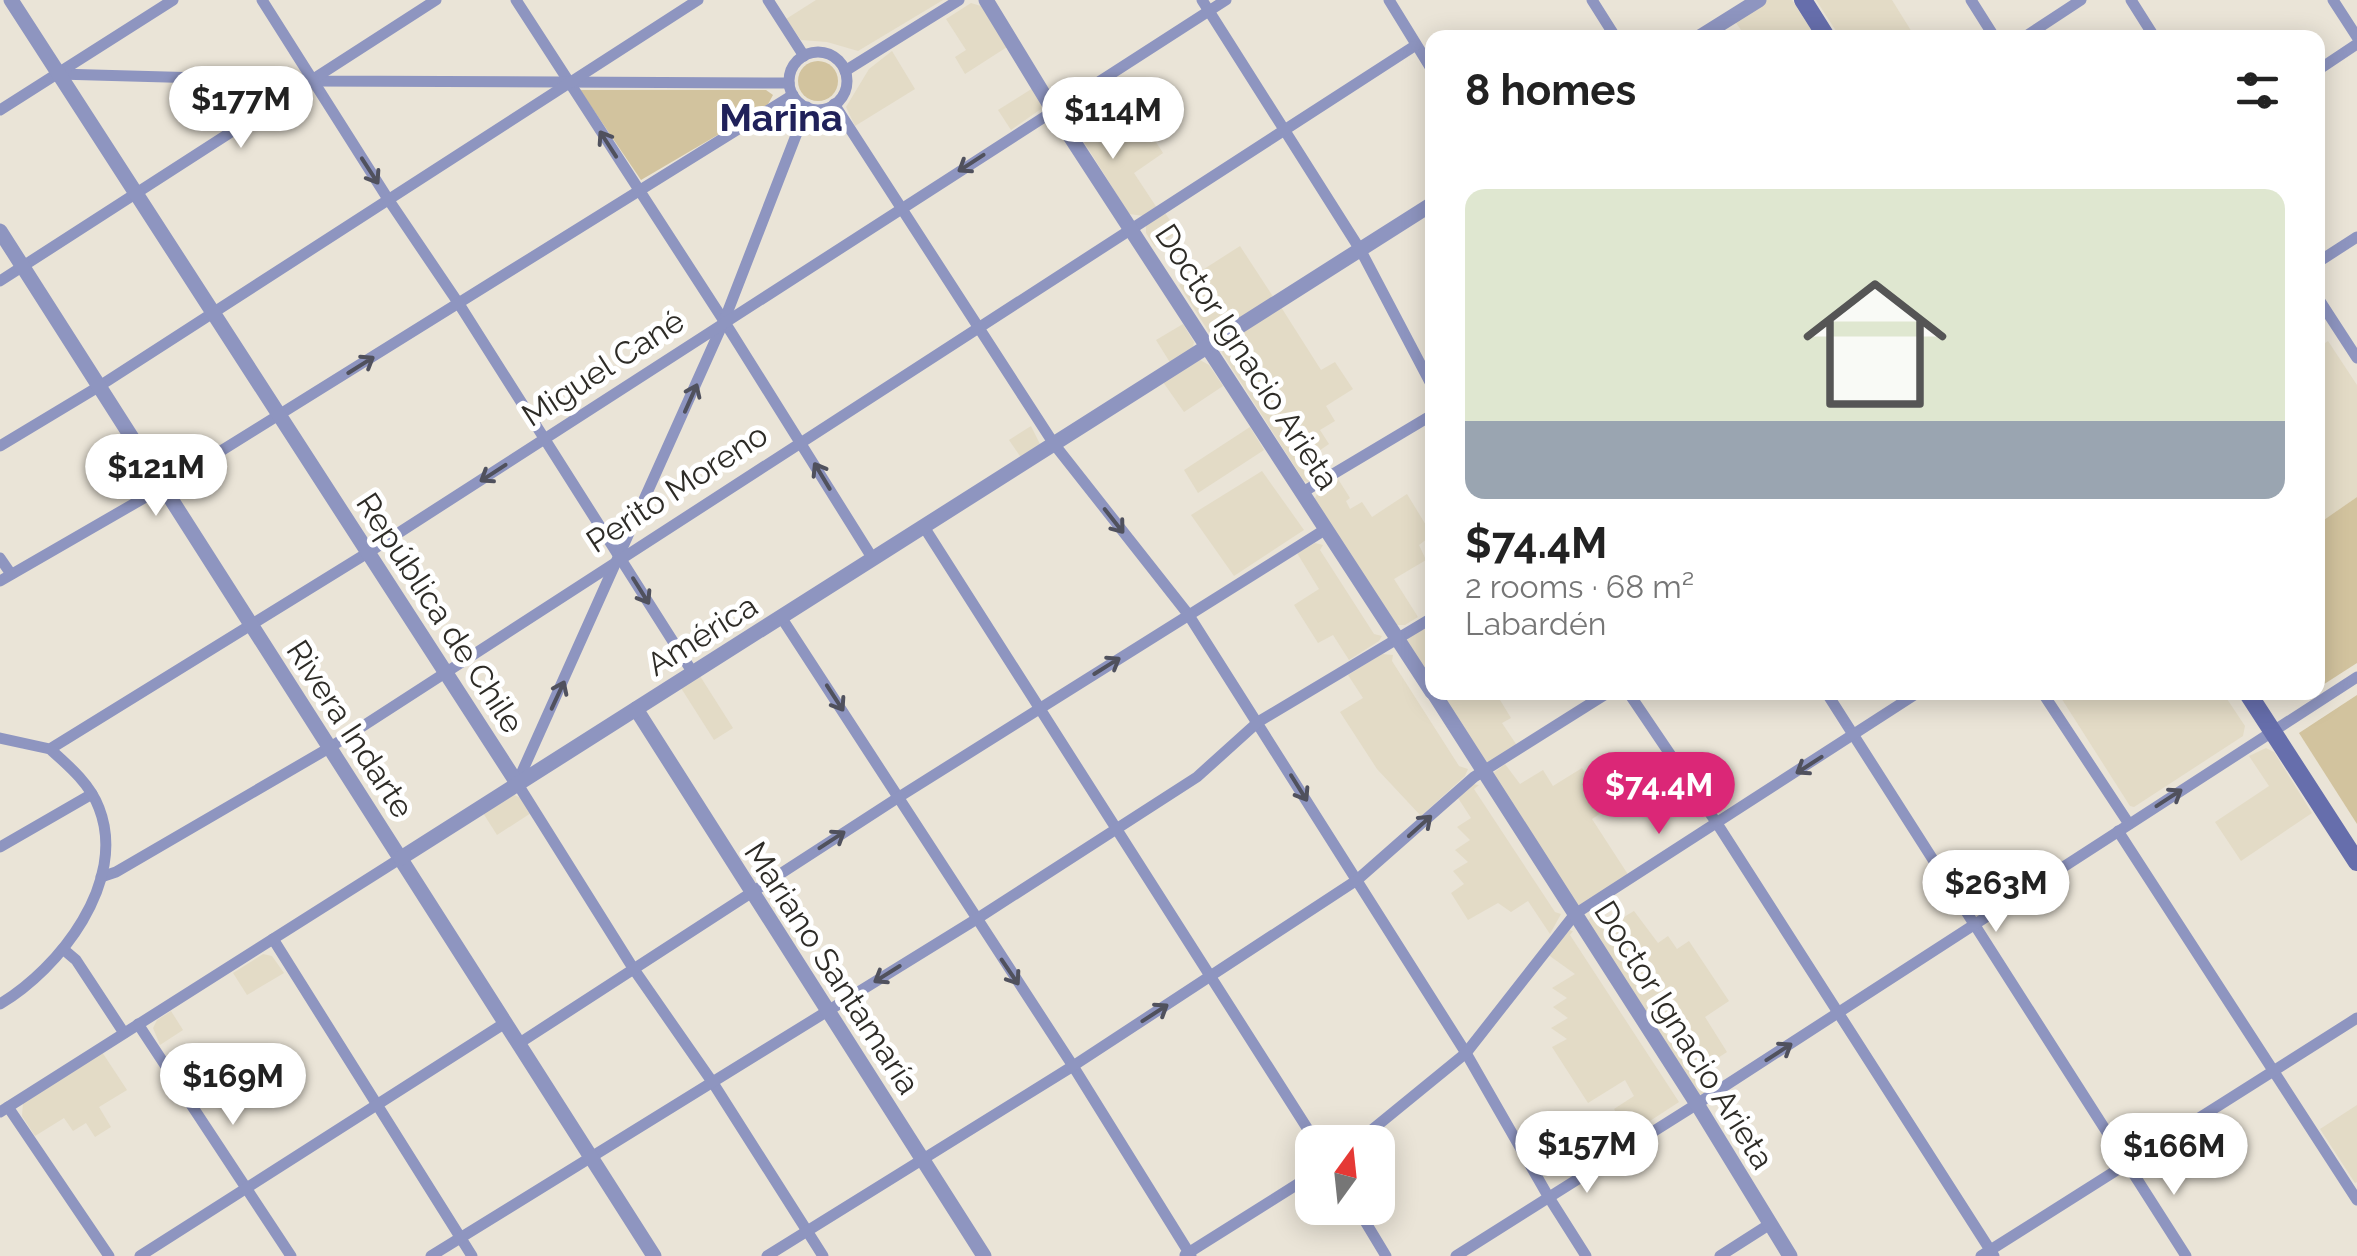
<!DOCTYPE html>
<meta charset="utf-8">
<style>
:root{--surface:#fff;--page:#f6f6f6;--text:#222;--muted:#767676;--line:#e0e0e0;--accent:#db2777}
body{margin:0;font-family:Raleway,sans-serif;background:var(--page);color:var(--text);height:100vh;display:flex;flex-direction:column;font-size:38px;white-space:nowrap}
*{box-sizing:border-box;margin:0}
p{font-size:32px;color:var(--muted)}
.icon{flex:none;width:55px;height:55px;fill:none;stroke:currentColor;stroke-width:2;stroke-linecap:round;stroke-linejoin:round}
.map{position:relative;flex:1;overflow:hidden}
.details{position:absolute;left:1425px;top:30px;width:900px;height:670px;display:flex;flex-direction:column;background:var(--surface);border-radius:20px;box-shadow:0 5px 25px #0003}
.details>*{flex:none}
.needle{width:65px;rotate:15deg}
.controls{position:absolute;left:1295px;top:1125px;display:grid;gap:20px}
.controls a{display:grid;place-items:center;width:100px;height:100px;border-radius:20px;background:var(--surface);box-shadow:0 5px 25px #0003;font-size:50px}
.price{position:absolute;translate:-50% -85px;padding:0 22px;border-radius:35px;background:#fff;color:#222;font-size:32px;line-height:65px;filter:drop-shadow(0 2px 5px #0008)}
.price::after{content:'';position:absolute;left:50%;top:60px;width:30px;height:22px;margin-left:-15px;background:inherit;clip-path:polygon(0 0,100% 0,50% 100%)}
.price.selected{background:var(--accent);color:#fff}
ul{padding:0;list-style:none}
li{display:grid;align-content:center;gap:20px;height:530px;padding:0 40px}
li+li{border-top:2px solid var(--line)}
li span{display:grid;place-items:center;height:310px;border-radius:20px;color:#555}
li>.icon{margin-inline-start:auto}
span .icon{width:180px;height:180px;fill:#fffc;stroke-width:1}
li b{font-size:42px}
h2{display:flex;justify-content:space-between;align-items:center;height:120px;padding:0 40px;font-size:42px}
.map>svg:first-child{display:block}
.built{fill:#e3dbc6}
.green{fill:#d2c39e}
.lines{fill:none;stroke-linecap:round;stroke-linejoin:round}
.minor{stroke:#8e95c0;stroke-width:11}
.tertiary{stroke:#8e95c0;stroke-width:15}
.secondary{stroke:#666eac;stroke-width:18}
.oneway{stroke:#50515d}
.labels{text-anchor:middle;stroke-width:10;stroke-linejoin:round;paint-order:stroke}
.street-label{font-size:32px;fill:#2e2c27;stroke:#fff}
.quarter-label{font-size:38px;font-weight:bold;fill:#20215a;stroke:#fff}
</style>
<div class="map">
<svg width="2357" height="1256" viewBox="0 0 2357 1256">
<rect width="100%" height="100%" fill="#eae4d7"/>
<g class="built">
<polygon points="816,0 943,0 858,51 827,42 801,40 786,19"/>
<polygon points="1765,0 1792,0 1816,37 1746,37 1734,20"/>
<polygon points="1816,0 1892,0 1915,37 1840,37"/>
<polygon points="971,3 981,6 1007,47 965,74 955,57 966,50 946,19"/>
<polygon points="892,51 915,89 855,126 846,107 869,69"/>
<polygon points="1033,88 1042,105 1041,109 1011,130 998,110"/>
<polygon points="1087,93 1109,127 1118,121 1127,135 1145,125 1163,153 1134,173 1157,208 1144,216 1129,214 1066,113 1066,109"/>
<polygon points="1165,213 1178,232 1155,247 1146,233 1146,225"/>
<polygon points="1240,246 1274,298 1215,334 1210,334 1179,285"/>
<polygon points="1281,307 1321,370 1335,362 1353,389 1326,406 1335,421 1320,430 1329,444 1316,453 1329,473 1311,483 1304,481 1222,353 1225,342"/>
<polygon points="1183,324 1194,342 1193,347 1171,364 1156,340"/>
<polygon points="2328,341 2357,385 2357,497 2318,524 2318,348"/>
<polygon points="1200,360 1209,365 1223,386 1184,412 1163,382"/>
<polygon points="1031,426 1040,444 1022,459 1009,440"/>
<polygon points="1250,427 1264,450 1198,493 1184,470"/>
<polygon points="1262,471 1304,530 1234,576 1191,515"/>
<polygon points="1338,479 1350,498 1346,501 1350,509 1362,502 1372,517 1407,494 1432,535 1419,545 1426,560 1394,579 1418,617 1405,625 1397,625 1314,500 1318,492"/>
<polygon points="1315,543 1323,545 1320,550 1374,634 1382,636 1379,641 1349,660 1333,635 1318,643 1294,605 1319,589 1297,553"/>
<polygon points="1427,627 1432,636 1432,687 1406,643 1408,638"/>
<polygon points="1382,654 1393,655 1392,661 1459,766 1468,769 1465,776 1421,816 1377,769 1340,712 1363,698 1348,675"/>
<polygon points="700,676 733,728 714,740 681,688"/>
<polygon points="1436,693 1510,693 1500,700 1511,718 1502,723 1518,747 1491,763 1482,762"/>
<polygon points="2058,693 2223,693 2245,726 2243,736 2134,807 2130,806"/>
<polygon points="2266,748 2274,752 2312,813 2241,861 2215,822 2269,786 2249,756"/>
<polygon points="1505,764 1520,784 1543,770 1553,786 1582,768 1607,809 1592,819 1629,876 1579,908 1492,774"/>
<polygon points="1473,784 1479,785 1474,789 1555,912 1561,914 1550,934 1528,901 1511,912 1498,903 1468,920 1451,893 1464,884 1453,871 1468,862 1455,850 1470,840 1457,827 1471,818 1458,798"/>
<polygon points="514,795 521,798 531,813 497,835 483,813"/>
<polygon points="1596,911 1607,927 1634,911 1658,943 1668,936 1677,949 1689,941 1729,1001 1705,1017 1727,1052 1710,1063 1721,1082 1701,1095 1695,1093 1586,923"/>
<polygon points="1569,930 1573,931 1570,935 1679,1102 1630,1134 1614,1109 1634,1096 1625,1080 1588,1103 1552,1047 1567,1039 1551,1028 1568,1018 1553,1007 1567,998 1552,988 1575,974 1547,954"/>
<polygon points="263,954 272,956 284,973 247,995 233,973"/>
<polygon points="171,1011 183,1030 160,1045 153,1028 157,1020"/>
<polygon points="102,1052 127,1090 99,1107 111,1127 95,1137 86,1123 73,1131 64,1118 35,1136 22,1116 23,1103"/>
<polygon points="2357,1105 2357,1182 2355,1183 2320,1129"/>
</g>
<g class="green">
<circle cx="818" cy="81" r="20"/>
<polygon points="580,90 766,90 773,95 767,106 641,180"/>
<polygon points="2357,497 2357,663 2318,688 2318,524"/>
<polygon points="2357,695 2357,824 2299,733"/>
</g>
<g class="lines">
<g class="minor">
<polyline points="262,0 388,199 459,304 693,673"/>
<polyline points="516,0 724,321 873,559"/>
<polyline points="768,0 804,56"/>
<polyline points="1202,0 1361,251 1432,386"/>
<polyline points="1389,0 1432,70"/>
<polyline points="1592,0 1616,38"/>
<polyline points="1971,0 1995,38"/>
<polyline points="2131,0 2155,38"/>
<polyline points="2333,0 2357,37"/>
<polyline points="2023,38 2081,0"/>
<circle cx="818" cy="81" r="29"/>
<polyline points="2318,70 2357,44"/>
<polyline points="845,71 959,0"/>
<polyline points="58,74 312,81 789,83"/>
<polyline points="834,104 1054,444 1188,614 1466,1053 1548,1196 1586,1256"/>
<polyline points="807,107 724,321 517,783 633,968 713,1083 823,1256"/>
<polyline points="0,110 173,0"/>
<polyline points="2318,262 2357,237"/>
<polyline points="0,281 436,0"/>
<polyline points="2318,298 2357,358"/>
<polyline points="0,446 98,387 698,0"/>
<polyline points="1303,492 1432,415"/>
<polyline points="924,527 1316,1142"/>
<polyline points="0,558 11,574"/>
<polyline points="0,581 163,487 793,95"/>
<polyline points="781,617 1073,1066 1191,1256"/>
<polyline points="1628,692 1718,825 1994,1256"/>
<polyline points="1826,692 2186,1256"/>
<polyline points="2042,692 2129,824"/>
<polyline points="0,738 50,749 369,552 1226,0"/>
<polyline points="2118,831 2357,1200"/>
<polyline points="0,847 92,794"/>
<polyline points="101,877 116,872 329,748 1416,45"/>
<polyline points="273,939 472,1256"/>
<polyline points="63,949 76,960 124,1033"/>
<path d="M0,1004C59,969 128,882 99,808C90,784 69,766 50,749"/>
<polyline points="138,1024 291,1256"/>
<polyline points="518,1044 899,797 1326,529"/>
<polyline points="8,1107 109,1256"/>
<polyline points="0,1112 401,858"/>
<polyline points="1357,1142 1466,1053 1575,914 1919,692"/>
<polyline points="1357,1208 1386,1256"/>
<polyline points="1185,1255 1312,1175"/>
<polyline points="140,1256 505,1023"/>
<polyline points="431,1256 975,920 1197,777 1258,722 1432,618"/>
<polyline points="767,1256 1073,1066 1357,880 1474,777 1609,692"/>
<polyline points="1456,1256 1697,1104 2357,677"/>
<polyline points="1720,1256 1770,1224"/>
<polyline points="1981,1256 2357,1018"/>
</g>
<g class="tertiary">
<polyline points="11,0 517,783"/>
<polyline points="986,0 1053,110 1432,692"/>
<polyline points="1698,38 1759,0"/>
<polyline points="0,231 654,1256"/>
<polyline points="1433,692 1697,1104 1790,1256"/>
<polyline points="636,709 984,1256"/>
<polyline points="401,858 1432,204"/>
</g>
<g class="secondary">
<polyline points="1803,0 1827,38"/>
<polyline points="2247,692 2357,862"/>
</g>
</g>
<defs><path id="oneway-shaft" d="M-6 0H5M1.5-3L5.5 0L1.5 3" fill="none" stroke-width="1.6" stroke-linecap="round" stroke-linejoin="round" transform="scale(2.5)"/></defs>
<g class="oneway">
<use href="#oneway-shaft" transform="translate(608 144) rotate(-123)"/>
<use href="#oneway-shaft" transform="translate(971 163) rotate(147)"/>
<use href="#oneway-shaft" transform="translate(370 171) rotate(57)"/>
<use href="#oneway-shaft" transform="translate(361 365) rotate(-32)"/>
<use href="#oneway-shaft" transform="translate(691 398) rotate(-66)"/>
<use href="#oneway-shaft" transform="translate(493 473) rotate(147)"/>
<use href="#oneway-shaft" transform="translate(822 476) rotate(-121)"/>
<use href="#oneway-shaft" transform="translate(1114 521) rotate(52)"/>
<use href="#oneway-shaft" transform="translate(641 591) rotate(58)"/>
<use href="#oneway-shaft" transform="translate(1107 666) rotate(-32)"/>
<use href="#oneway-shaft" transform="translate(558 695) rotate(-65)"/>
<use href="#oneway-shaft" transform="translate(835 698) rotate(57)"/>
<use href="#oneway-shaft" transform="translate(1809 765) rotate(147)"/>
<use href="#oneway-shaft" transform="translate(1299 788) rotate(58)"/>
<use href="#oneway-shaft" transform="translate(2169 798) rotate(-33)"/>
<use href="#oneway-shaft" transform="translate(1420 826) rotate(-42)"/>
<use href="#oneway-shaft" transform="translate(832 840) rotate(-33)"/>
<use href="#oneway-shaft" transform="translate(1010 972) rotate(56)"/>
<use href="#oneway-shaft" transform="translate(887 974) rotate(148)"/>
<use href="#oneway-shaft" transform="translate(1155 1013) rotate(-33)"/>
<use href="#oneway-shaft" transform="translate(1779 1052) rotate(-33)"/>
</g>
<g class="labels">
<g class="street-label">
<text transform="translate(1247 357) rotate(57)" y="11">Doctor Ignacio Arieta</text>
<text transform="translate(603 368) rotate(-33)" y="11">Miguel Cané</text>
<text transform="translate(677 488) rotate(-33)" y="11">Perito Moreno</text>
<text transform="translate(440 613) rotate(57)" y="11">República de Chile</text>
<text transform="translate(702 635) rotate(-32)" y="11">América</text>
<text transform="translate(350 729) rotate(57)" y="11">Rivera Indarte</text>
<text transform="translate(832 968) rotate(57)" y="11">Mariano Santamaría</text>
<text transform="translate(1684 1035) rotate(58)" y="11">Doctor Ignacio Arieta</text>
</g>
<g class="quarter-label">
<text x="781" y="131">Marina</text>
</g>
</g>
</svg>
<div class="controls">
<a><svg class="needle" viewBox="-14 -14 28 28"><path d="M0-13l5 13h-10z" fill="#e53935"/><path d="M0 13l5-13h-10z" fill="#767676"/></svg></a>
</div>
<b class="price" style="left:241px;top:151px">$177M</b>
<b class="price" style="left:1113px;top:162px">$114M</b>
<b class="price" style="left:156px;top:519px">$121M</b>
<b class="price selected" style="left:1659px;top:837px">$74.4M</b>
<b class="price" style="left:1996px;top:935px">$263M</b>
<b class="price" style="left:233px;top:1128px">$169M</b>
<b class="price" style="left:1587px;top:1196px">$157M</b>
<b class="price" style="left:2174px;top:1198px">$166M</b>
<section class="details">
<h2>8 homes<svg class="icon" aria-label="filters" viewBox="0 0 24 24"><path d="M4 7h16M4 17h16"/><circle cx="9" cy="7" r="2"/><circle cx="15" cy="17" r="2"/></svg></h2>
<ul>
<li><span style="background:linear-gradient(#dfe7d0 75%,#9aa5b1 0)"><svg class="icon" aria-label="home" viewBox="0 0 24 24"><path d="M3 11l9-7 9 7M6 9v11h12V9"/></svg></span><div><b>$74.4M</b><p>2 rooms · 68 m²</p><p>Labardén</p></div></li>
</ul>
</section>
</div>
